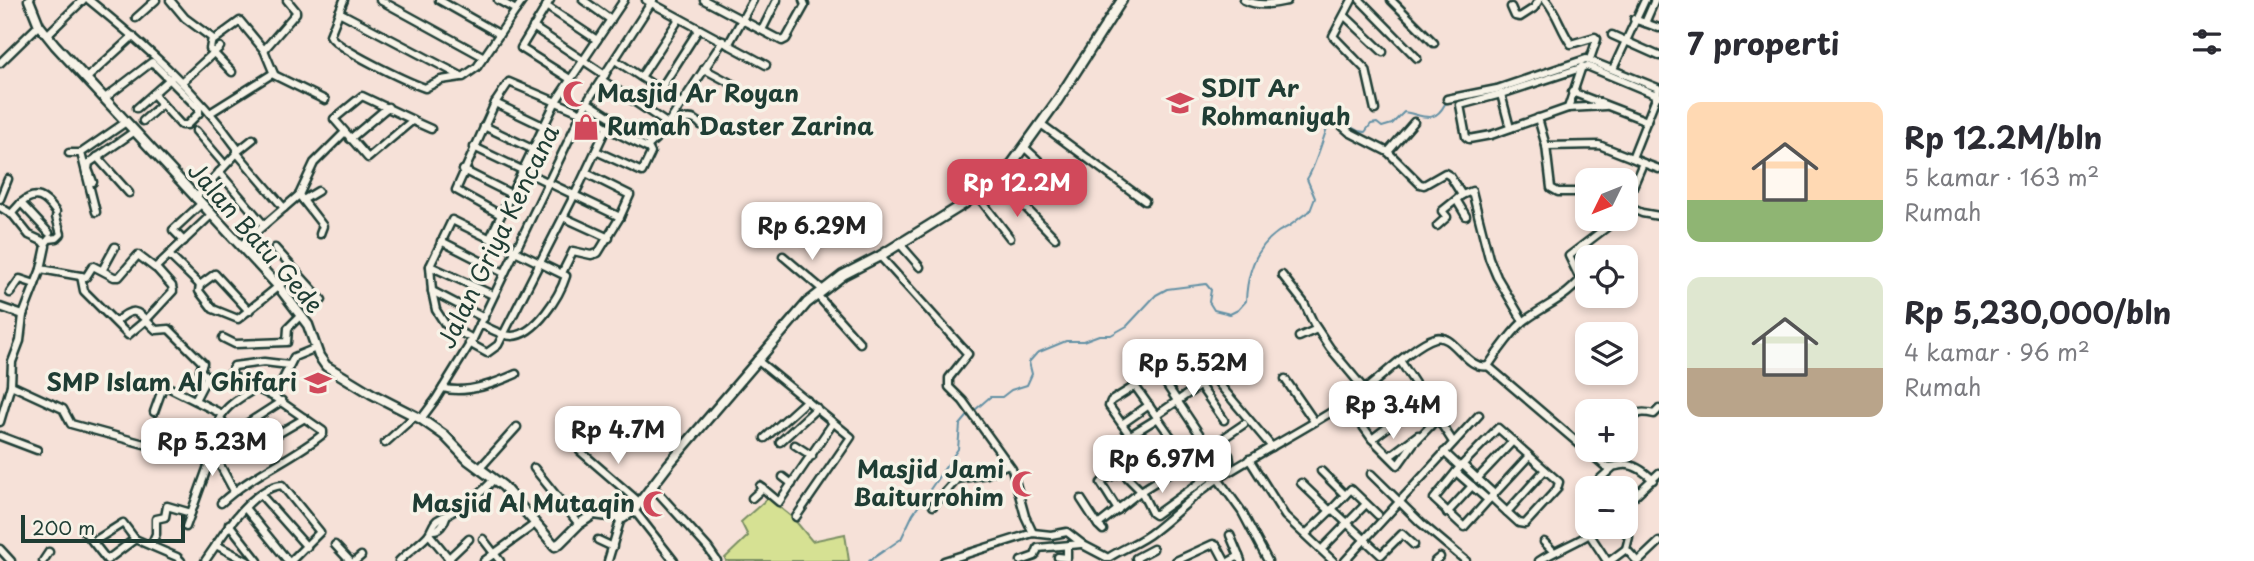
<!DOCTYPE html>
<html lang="id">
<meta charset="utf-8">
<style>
:root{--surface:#fff;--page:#f7f7f7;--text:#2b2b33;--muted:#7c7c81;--accent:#d1495b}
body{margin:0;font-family:"Playpen Sans",sans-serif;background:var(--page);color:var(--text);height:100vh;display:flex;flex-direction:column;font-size:26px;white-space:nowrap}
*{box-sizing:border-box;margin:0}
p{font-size:23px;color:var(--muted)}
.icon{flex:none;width:38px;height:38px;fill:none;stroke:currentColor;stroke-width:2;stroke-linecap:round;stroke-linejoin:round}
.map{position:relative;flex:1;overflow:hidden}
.sheet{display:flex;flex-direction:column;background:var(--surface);width:595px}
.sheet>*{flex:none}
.needle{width:46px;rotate:227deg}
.tools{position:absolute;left:1575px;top:168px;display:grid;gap:14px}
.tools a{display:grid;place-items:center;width:63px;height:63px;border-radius:14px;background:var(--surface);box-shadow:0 4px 10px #0003;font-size:35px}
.scale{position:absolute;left:21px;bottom:18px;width:164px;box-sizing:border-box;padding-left:7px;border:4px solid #1f3d34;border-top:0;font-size:19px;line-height:24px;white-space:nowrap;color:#1f3d34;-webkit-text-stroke:5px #f7f3e8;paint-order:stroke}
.price{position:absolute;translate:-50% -60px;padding:0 16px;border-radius:14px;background:#fff;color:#222;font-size:23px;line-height:46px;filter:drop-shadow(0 2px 4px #0008)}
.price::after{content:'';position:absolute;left:50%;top:42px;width:21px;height:16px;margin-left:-10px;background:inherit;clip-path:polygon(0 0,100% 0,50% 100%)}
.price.active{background:var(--accent);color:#fff}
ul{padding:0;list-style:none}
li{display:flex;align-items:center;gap:21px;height:175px;padding:0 28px}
li span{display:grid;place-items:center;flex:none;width:196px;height:140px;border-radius:14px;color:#555}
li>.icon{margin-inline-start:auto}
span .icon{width:84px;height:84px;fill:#fffc;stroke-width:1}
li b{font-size:30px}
h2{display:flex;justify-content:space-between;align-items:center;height:84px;padding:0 28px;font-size:30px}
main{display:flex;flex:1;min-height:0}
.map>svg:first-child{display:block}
.green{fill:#d6e193;stroke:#7a8f64;stroke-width:2}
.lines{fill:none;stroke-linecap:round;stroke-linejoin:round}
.stream{stroke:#6491a5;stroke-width:2}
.minor-casing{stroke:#1f3d34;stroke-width:11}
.tertiary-casing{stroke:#1f3d34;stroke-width:13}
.minor{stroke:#f7f3e8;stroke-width:6}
.tertiary{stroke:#f7f3e8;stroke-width:8}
.labels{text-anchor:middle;stroke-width:7;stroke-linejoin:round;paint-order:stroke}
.poi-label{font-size:24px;font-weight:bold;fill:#1f3d34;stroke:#f7f3e8;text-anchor:start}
.street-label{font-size:24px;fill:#1f3d34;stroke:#f7f3e8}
</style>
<main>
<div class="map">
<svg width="1659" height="561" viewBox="0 0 1659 561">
<rect width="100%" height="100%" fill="#f6e1d8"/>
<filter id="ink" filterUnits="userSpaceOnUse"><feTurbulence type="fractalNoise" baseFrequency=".0143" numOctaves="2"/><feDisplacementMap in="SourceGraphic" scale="14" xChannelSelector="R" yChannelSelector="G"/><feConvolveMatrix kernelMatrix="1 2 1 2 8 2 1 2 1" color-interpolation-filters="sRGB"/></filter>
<g filter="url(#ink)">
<polygon class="green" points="768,498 793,518 812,541 845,534 849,561 726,561 725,558 748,536 741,522"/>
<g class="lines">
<g class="stream">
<polyline points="1627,79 1654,90"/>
<polyline points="1525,83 1550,74"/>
<path d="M1343,123L1358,131L1365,132L1371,124L1377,123L1382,127L1392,124L1404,112C1423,115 1434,125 1445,104L1466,98"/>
<path d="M975,410L990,397H1002L1011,390L1027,385L1032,374L1029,362L1037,353L1066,341H1083L1099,335H1111L1127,326L1156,295L1167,289L1206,284L1211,290L1209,302L1214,310L1230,314L1238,310L1246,301C1247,275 1255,248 1278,232C1282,229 1288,228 1292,224C1299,219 1302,215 1310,211L1315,198L1307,179C1313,171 1323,140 1327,128L1338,122"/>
<polyline points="869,561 901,539 913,514 958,449 960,425 970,413"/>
</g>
<defs>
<g id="minor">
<path d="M89,0C143,44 196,90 237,148V153L195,198"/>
<polyline points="170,0 185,18 212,38 210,49 232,72"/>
<path d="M344,0L330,35C335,48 408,82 425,88L441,80L461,77"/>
<polyline points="380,0 484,57"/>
<polyline points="439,0 499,34"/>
<polyline points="550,0 521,48 570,79"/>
<polyline points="583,0 611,20"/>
<polyline points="646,0 766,65"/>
<polyline points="704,0 782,41 786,39 805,5 803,0"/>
<path d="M1244,0C1260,7 1271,4 1287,1"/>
<polyline points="1352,0 1333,36 1366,70 1375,110"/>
<polyline points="1360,0 1417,58"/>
<polyline points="1391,0 1434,43"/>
<path d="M1546,0C1557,13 1561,30 1571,44L1595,37L1597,39L1590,59"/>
<polyline points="546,6 597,40"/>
<polyline points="1511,7 1515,16 1520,17 1534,8 1539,0"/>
<polyline points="516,10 523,0"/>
<polyline points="339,12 463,77 477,67 516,10 498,0"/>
<polyline points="1345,16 1383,52"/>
<polyline points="136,18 156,0"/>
<polyline points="1634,19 1659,28"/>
<polyline points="1645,23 1655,0"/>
<polyline points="533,27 605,75"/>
<polyline points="762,30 777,0"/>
<polyline points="47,35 83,0"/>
<polyline points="1612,35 1659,56"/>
<polyline points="214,40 240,21 264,50 274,74"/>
<polyline points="728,45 753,0"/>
<polyline points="264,50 296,13 296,11 287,0"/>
<polyline points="615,60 682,104"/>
<polyline points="0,63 39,25"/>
<polyline points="704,69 736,86"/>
<polyline points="1613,69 1645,0"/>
<polyline points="641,77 679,19"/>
<polyline points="86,79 133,36"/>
<polyline points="602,80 668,124 723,41"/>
<polyline points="182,82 220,47"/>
<polyline points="660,90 699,29"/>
<polyline points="1572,92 1647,121"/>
<polyline points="1501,94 1510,128"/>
<polygon points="362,96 413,120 368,158 334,119"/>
<polyline points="105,98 152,62 199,109 199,113 187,125 181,125 153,94"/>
<polyline points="1447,99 1497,89 1586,59 1658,88 1657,95"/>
<polyline points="587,102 651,143"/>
<polyline points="495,103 543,126"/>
<polyline points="1605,106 1568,108 1491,135 1469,139 1466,137 1460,105 1501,94 1587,66 1659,96"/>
<polyline points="137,108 171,78"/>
<polyline points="1568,108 1582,66"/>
<polyline points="210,113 272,74 325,100"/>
<polyline points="1538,118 1546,146 1551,188 1558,192 1587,192"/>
<polyline points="143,121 162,104"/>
<polyline points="413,121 431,129"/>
<polyline points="1041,124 1145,201"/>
<polyline points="1340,124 1349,132 1388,152 1420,184 1424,185 1445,173 1450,176 1462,195 1472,191 1489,258 1497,277 1523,321"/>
<polyline points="484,126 532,149"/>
<polyline points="196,131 225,165"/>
<polyline points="350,139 388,107"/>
<path d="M648,146C660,135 686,106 701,125"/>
<polyline points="1546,146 1599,145 1632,158"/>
<polyline points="474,147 620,217 630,195 586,173"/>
<polyline points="1024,147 1064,184"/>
<polyline points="238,151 253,139"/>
<polyline points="596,151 642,172 651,153 649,149 607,128"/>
<polyline points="1388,152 1414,122"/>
<polyline points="69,153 81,153"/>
<polyline points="237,153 284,208"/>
<polyline points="97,157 129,193"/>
<polyline points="1643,163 1659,169"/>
<polyline points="463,170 511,194"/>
<polyline points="219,172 264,225"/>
<polyline points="999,180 1055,238"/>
<polyline points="93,182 88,169 89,163 135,131"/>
<polyline points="299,195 323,226 320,234"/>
<polyline points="977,195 1010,238"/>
<polyline points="0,199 8,179"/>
<polyline points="303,200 318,191"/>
<polyline points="1457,201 1466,216"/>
<path d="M21,203C36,190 45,197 56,212"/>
<polyline points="1626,203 1643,163 1632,158 1657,95"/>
<polyline points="1626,206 1642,213 1659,216"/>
<polyline points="0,207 13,215 29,235 42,241 46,246 41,269 23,315 20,341 12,362 11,385 0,422"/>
<polyline points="96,212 81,153 126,122"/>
<polyline points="11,214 21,203 49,233"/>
<polyline points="501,215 456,190 495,103 509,82 582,113"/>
<polyline points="563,217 609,238"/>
<polyline points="1437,226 1447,217 1442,211 1462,195"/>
<polyline points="490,238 556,101 624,0"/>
<polyline points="184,241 173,230 201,204"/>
<polyline points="441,241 504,273"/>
<polyline points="899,243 920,267"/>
<polyline points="45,244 49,239 57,238 61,234 56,217"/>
<polyline points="241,245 299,195 314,163 344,133"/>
<polyline points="275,248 322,300"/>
<polyline points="169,255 200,285 215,274 249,311"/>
<polyline points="783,256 823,290"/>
<polyline points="880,256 968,354 949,378 949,387 963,401 1012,469 1025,516 1033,533"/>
<polyline points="430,266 493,295"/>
<polyline points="41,269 86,277 93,266 114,277 119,277 138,255 155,268 212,214"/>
<polyline points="103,269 115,247"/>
<polyline points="562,273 573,251 591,255 598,253 620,217"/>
<polyline points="1282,275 1304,303 1314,324 1330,348 1365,390"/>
<polyline points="81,276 84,291 128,335 146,320 173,291 172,286 156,268"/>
<polyline points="1581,281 1569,256 1607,227 1612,219"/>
<polyline points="200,285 199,291 213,309 238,319 296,272"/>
<polyline points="432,291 484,318"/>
<polyline points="10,293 20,279 35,284"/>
<polyline points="817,295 860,343"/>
<polyline points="0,307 23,315"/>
<path d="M116,322C137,302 139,315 156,330L169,329L203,363L200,370L207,377L195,400"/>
<polyline points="1299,337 1317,329"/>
<polyline points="223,338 235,344 287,342 288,328 301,315"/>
<path d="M473,339L445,324L436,310L432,291L430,266L452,220L566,276C560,295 536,335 512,336C502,336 489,328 480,324"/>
<polyline points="469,343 487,353 498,345 580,184 607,127 582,111"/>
<polyline points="1175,350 1224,420"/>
<polyline points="1179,356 1194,345"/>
<polyline points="757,360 851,437 796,517"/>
<polyline points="1401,362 1453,442"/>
<polyline points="1208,364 1214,378 1272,447"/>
<polyline points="289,365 264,362 234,366 230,375 274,397 294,357 316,348"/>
<polyline points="1154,366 1208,447"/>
<path d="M1488,366L1605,466C1612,468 1615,466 1622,465C1634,463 1645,472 1653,480"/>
<path d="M1488,366C1496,354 1516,326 1527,319C1551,302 1569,297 1587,271"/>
<polyline points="1285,379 1314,421"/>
<polyline points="11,385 63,409 71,424 155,447 189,441 213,452 234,491"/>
<polygon points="1135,386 1171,437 1144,455 1109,406 1111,401"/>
<path d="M256,388C244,396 227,404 220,418L230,432H234L282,401"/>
<path d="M443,388C465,395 496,383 516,374"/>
<polyline points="1350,408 1372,439 1398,465 1413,444 1437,419"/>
<polyline points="154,412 163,387 166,386 222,414"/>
<polyline points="1157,415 1199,386"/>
<polyline points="421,419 436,399 473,339 587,102 653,0"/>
<polyline points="1122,424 1149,405"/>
<polyline points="1244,424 1200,454 1242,512 1268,561"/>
<path d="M1626,427C1637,414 1636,410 1654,414L1659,409"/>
<polyline points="0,436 37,450"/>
<polyline points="1129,436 1158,418"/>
<polyline points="1171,437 1180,450"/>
<polyline points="765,438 807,400"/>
<polyline points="1372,439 1413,408"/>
<polyline points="780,442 817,408"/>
<polyline points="385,443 415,416"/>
<polyline points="795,445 812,456"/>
<polyline points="252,449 305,418"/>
<polyline points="580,451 639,502"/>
<polyline points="1444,452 1460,467 1434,499 1464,527 1491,497 1507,512 1545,470"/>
<polyline points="1390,456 1418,435"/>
<polyline points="1596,458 1604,450"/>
<polyline points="1249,459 1285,516 1333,561"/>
<polyline points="1116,462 1122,472 1141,491 1152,513 1155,515 1230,461 1229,455 1219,443"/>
<polyline points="1462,465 1498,428 1559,482 1557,489 1525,524 1519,523 1507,512"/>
<polyline points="1460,467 1462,465 1465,467 1494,494 1492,496"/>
<polyline points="480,468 517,427"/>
<polyline points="534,468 579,524"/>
<polyline points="1321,471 1345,495"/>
<polyline points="1456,472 1488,500"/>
<polyline points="1371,474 1421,523 1466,561"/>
<polyline points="783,477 792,484"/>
<polyline points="1477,479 1513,441"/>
<polyline points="1301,483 1330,511"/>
<polyline points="760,486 779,502 833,423"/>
<polyline points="653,487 708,548 717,561"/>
<polyline points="1590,488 1612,468"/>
<polyline points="1494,494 1529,456"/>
<polyline points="261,495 307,547"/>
<polyline points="1582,495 1587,490"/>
<polyline points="752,498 763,488"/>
<polyline points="1081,499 1098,525"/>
<path d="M221,503C252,474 291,460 323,434V431L274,397"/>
<polyline points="1626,504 1659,473"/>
<polyline points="933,506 957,479 987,474 1008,464"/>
<polyline points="245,508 288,561"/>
<polyline points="1332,509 1351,489 1378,515"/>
<polyline points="634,510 674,561"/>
<polyline points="1118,510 1101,483 1105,479 1122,472"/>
<polyline points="1447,513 1472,486"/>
<polyline points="229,524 258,561"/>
<polyline points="186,527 213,452 220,418"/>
<polyline points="1621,527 1629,537 1626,549 1637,561"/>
<path d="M432,530C439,531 444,524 446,517"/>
<polyline points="1103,530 1098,525 1141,491 1200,454"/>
<polyline points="85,532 107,560 135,539 177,557 181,561"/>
<polyline points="1307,533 1332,509 1381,555 1402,534 1414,545"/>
<polyline points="429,534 451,561"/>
<polyline points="1230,535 1241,561"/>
<polyline points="1590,535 1607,561"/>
<polyline points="483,539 500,561"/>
<polyline points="598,540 613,547"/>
<polyline points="93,542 123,523 135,539"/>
<polyline points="1544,542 1553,551"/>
<polyline points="151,545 156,534 156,519 165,517 167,506 191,513"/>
<path d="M216,545C229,525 256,487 282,485L320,532L291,561"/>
<polyline points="335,545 350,561"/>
<polyline points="1324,547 1366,504"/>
<polyline points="0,549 11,561"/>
<polyline points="1058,557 1067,558 1067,546"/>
<polyline points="448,559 469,539"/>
<polyline points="43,561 49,552"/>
<polyline points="205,561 216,545 247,561"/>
<polyline points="355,561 361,556"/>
<path d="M399,561C408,552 420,544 428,535C433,529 432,522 441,518C461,508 479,497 494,479"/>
<polyline points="484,561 535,524"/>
<polyline points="608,561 621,518"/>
<path d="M944,561L1033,533L1051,535L1067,532L1085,546L1108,558C1123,548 1141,542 1154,531C1176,514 1194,495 1216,480C1263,450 1312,426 1358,395C1378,381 1414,344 1435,338C1454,332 1466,371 1488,366"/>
<polyline points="1021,561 1035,556 1038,548 1081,544"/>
<polyline points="1137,561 1136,558 1153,549"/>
<polyline points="1176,561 1213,544 1217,546 1225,561"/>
<polyline points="1230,561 1239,556"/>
<polyline points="1345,561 1479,415"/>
<polyline points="1435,561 1440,557"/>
<path d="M1539,561C1559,548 1581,542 1600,527"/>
<polyline points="1610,561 1626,549"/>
<polyline points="1639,561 1659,542"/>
</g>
<polyline id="tertiary" points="29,0 39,25 55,45 279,287 308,325 319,356 326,366 372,394 421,419 444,435 468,460 503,486 555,546 560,543 579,524 594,514 623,518 634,510 669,464 807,303 843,275 880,256 964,204 1003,176 1057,101 1122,0"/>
</defs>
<use href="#minor" class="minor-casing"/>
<use href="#tertiary" class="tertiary-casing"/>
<use href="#minor" class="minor"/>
<use href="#tertiary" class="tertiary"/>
</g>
</g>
<defs>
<symbol id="mosque-bare" viewBox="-9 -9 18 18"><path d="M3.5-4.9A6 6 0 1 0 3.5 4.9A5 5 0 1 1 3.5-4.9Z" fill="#d1495b" stroke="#f7f3e8" stroke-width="2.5" paint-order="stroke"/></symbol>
<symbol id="school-bare" viewBox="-9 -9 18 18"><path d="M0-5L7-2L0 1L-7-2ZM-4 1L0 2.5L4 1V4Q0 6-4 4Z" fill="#d1495b" stroke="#f7f3e8" stroke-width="2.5" paint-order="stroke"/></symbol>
<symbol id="shop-bare" viewBox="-9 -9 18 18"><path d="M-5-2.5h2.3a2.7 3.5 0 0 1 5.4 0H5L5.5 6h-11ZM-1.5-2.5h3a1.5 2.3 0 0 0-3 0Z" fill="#d1495b" stroke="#f7f3e8" stroke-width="2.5" paint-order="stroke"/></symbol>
</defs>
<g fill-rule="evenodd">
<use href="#mosque-bare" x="557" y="75" width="38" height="38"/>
<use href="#school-bare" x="1161" y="84" width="38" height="38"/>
<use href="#shop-bare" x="567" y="108" width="38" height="38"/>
<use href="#school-bare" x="299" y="364" width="38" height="38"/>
<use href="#mosque-bare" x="1006" y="465" width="38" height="38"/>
<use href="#mosque-bare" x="637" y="485" width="38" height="38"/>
</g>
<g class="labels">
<g class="poi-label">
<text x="1201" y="97">SDIT Ar<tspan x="1201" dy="28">Rohmaniyah</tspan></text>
<text x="597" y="102">Masjid Ar Royan</text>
<text x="607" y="135">Rumah Daster Zarina</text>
<text x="297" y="391" text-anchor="end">SMP Islam Al Ghifari</text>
<text x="1004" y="478" text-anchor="end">Masjid Jami<tspan x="1004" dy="28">Baiturrohim</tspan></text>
<text x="635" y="512" text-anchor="end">Masjid Al Mutaqin</text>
</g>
<g class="street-label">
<text transform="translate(499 237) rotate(-64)" y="8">Jalan Griya Kencana</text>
<text transform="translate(255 238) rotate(49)" y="8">Jalan Batu Gede</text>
</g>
</g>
</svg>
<div class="tools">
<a><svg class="needle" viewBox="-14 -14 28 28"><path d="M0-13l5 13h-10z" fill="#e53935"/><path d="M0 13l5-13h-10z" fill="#7c7c81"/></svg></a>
<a><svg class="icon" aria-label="locate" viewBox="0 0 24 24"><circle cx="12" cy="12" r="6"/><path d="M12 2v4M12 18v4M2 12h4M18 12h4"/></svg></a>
<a><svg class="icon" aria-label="layers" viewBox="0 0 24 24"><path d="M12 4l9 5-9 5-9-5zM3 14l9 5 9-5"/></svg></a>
<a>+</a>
<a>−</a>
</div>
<div class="scale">200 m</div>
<b class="price active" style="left:1017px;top:219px">Rp 12.2M</b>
<b class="price" style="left:812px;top:262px">Rp 6.29M</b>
<b class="price" style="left:1193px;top:399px">Rp 5.52M</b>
<b class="price" style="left:1393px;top:441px">Rp 3.4M</b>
<b class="price" style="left:618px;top:466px">Rp 4.7M</b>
<b class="price" style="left:212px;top:478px">Rp 5.23M</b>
<b class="price" style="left:1162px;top:495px">Rp 6.97M</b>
</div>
<section class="sheet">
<h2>7 properti<svg class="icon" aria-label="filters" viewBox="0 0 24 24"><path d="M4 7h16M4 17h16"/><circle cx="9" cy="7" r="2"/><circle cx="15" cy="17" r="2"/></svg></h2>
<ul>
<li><span style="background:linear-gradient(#ffd9b3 70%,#8fb573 0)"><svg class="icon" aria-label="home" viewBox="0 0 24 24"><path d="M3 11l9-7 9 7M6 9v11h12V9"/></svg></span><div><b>Rp 12.2M/bln</b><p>5 kamar · 163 m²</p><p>Rumah</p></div></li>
<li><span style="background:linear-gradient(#dfe7d0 65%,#b9a48a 0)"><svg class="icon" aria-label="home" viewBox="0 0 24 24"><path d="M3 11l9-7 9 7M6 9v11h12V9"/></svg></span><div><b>Rp 5,230,000/bln</b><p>4 kamar · 96 m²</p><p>Rumah</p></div></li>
</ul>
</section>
</main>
